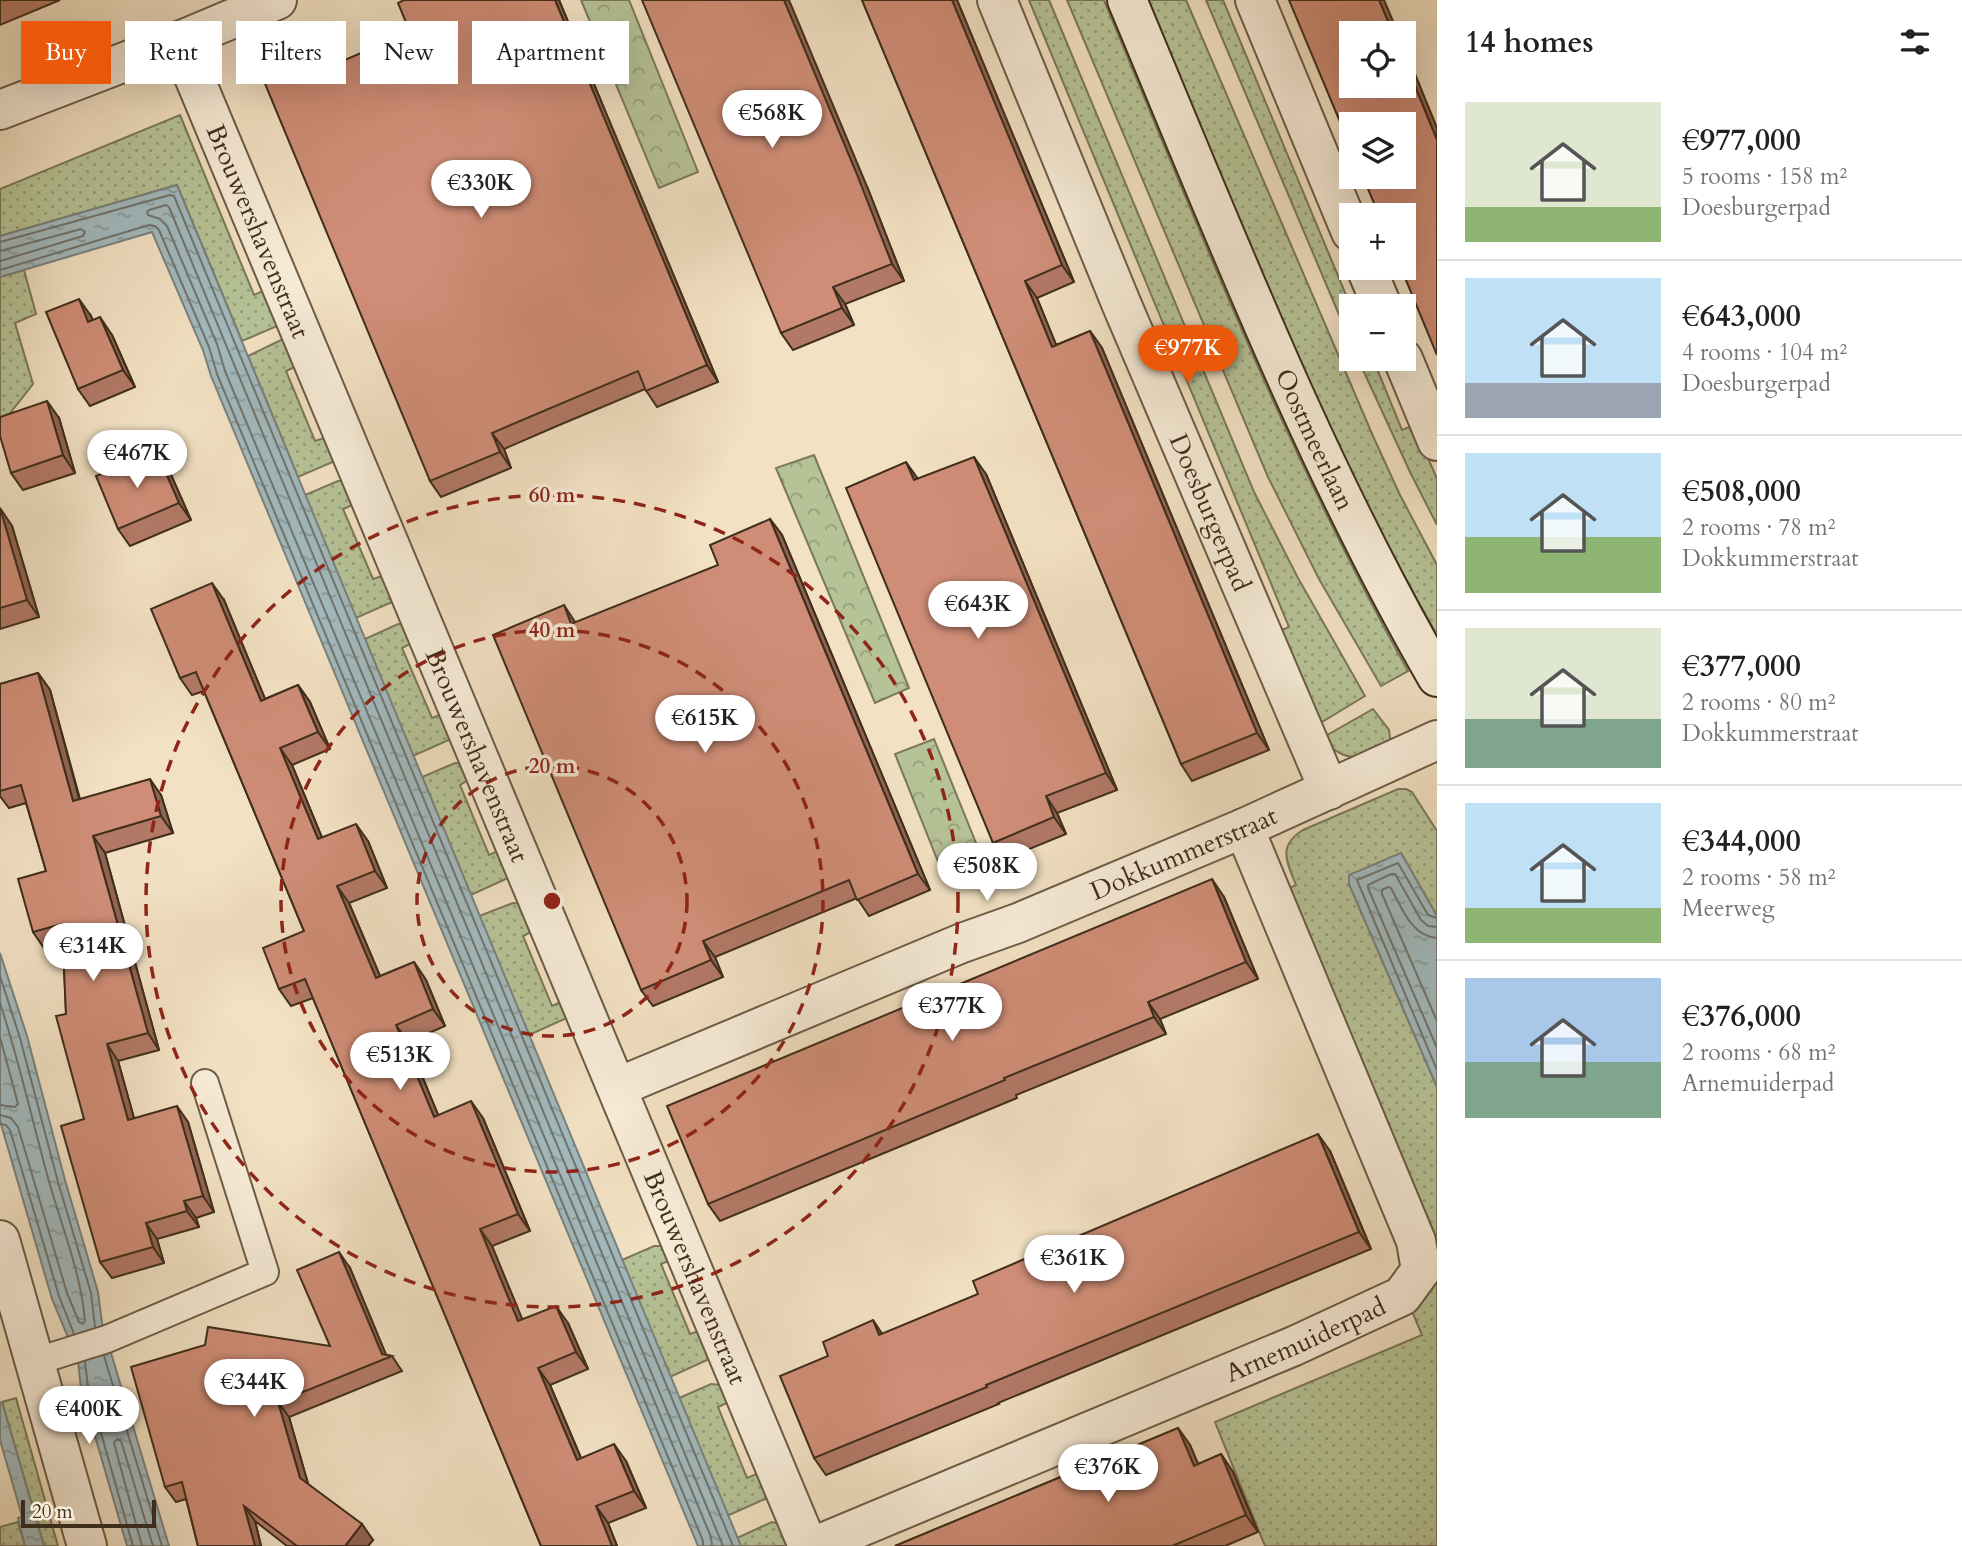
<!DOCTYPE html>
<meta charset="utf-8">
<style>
:root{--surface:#fff;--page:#f2f2f2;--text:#202124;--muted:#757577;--line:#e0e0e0;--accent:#ea580c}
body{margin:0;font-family:Cardo,serif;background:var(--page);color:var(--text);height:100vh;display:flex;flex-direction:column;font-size:26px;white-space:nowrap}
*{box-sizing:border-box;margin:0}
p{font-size:23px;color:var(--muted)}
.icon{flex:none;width:38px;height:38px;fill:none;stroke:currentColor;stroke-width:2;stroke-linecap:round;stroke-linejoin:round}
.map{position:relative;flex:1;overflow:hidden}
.details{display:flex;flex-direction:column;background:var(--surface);width:525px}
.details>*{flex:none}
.guide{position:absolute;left:21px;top:21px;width:665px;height:63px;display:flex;gap:14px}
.buttons{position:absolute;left:1339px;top:21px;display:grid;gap:14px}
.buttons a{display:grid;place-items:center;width:77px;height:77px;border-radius:0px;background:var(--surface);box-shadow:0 7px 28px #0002;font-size:35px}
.scale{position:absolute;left:21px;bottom:18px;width:135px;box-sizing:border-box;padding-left:7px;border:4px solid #3f2e1c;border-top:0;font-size:19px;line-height:24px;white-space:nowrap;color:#3f2e1c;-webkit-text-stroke:5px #f7ecd8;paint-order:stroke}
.price{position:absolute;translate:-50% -60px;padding:0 16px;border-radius:24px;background:#fff;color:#222;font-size:23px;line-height:46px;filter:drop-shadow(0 2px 4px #0008)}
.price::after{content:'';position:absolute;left:50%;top:42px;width:21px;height:16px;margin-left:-10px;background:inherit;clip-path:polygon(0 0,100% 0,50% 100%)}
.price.selected{background:var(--accent);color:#fff}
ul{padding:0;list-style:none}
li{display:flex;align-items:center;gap:21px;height:175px;padding:0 28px}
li+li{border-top:2px solid var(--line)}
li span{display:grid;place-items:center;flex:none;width:196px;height:140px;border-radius:0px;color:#555}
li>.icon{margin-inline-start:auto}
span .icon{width:84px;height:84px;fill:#fffc;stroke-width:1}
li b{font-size:30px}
h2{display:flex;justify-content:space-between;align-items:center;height:84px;padding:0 28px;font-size:30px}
.chip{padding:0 24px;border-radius:0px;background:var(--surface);box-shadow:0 7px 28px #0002;font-size:24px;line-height:63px}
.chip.selected{background:var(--accent);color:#fff}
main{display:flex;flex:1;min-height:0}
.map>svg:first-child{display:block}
.green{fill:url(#green-dots);stroke:#7a785a;stroke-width:2}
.forest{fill:url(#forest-crowns);stroke:#7a785a;stroke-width:2}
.water{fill:url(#water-ripples);stroke:#7a827e;stroke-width:2}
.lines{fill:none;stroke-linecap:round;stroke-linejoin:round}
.shore{stroke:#70746e;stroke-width:2}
.lane-casing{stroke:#6c5b46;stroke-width:30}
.street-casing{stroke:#6c5b46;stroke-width:42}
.secondary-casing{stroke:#3f2e1c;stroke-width:42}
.lane{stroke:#f7ecd8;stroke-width:26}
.street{stroke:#f7ecd8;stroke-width:38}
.secondary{stroke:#f7ecd8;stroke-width:38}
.wall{fill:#b27966;stroke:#3f2e1c;stroke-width:2}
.shaded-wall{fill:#916353;stroke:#3f2e1c;stroke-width:2}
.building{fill:#cf8d77;stroke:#3f2e1c;stroke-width:2}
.ring{fill:none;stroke:#8f2418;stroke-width:3.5;stroke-dasharray:12 9}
.labels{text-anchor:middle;stroke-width:7;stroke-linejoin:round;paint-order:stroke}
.street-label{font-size:26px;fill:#3f2e1c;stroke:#f7ecd8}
.centre{fill:#8f2418;stroke:#f7ecd8;stroke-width:3.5}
.ring-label{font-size:21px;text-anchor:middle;font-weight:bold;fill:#8f2418;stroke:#f7ecd8;stroke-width:7;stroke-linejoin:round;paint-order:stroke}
</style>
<main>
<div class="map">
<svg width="1437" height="1546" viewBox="0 0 1437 1546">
<defs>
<pattern id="green-dots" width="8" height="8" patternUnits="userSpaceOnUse" patternTransform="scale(1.75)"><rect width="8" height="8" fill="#b6c397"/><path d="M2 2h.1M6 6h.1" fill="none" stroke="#959f7a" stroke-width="1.8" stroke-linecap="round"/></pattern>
<pattern id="forest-crowns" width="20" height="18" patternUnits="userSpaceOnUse" patternTransform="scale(1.75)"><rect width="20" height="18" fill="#b6c397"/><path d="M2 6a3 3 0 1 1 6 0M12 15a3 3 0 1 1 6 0" fill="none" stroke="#959f7a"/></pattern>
<pattern id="water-ripples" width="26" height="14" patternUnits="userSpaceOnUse" patternTransform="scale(1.75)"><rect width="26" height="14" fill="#a2babf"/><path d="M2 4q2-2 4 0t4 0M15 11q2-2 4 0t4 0" fill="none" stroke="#85989a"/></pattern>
</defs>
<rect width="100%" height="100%" fill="#f2e1c3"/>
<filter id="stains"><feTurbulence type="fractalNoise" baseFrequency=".00286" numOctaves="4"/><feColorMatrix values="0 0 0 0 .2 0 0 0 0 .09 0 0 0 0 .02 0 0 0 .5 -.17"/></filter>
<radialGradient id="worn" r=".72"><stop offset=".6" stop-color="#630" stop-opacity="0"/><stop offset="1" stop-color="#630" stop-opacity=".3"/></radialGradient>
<g class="green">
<polygon points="1029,0 1049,0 1254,492 1298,578 1365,696 1317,725 1277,632 1289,627"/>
<path d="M1067,0H1104C1198,227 1288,456 1408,671L1381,686L1319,579L1268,477Z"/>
<path d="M1148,0H1186L1373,436L1400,495L1437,565V635C1321,433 1237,214 1148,0Z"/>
<polygon points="1206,0 1223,0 1351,307 1351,343"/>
<polygon points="180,115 254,295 267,289 278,324 275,327 242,341 177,185 0,236 0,189"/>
<polygon points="24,270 36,314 15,323 33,384 0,426 0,277"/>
<polygon points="281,340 290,340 297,366 286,371 315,441 327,437 335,461 298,477 248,356"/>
<polygon points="1358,359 1373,359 1402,430 1414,425 1437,479 1437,525 1410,472"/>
<polygon points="338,481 347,481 355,504 343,509 373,579 385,575 393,595 392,602 356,618 305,495"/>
<polygon points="398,624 407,625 414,642 402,648 432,718 444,713 451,739 413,756 365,639"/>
<path d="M1373,709L1389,730L1391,745C1361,756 1347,767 1322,738Z"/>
<polygon points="455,763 464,764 470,779 460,785 489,855 500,850 510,871 508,878 471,895 422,777"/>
<path d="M1398,789H1406L1412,792L1437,831V916L1401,853L1349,884L1437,1087V1546H1265L1215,1422L1422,1335L1409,1304L1424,1283L1285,890L1296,885C1287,862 1277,846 1303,830Z"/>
<polygon points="513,903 523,904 535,930 523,936 552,1006 563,1001 567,1018 529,1035 479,916"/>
<polygon points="654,1246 664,1246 673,1259 661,1264 690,1334 702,1330 709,1353 707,1360 670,1377 622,1260"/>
<polygon points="711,1384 721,1385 729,1402 718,1407 747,1478 759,1473 766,1492 765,1499 727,1516 679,1398"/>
<polygon points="16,1398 58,1546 44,1546 2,1402"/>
<polygon points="18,1522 25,1546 0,1546 0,1527"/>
<polygon points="772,1522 780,1524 789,1546 741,1546 737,1538"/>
</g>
<g class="forest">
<polygon points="581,0 629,0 698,172 659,188"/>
<polygon points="814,455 909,688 875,703 776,468"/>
<polygon points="934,739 978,848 939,864 895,754"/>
</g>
<g class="water">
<polygon points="177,185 741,1546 698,1546 211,376 203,350 152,232 0,277 0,236"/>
<polygon points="1401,853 1437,916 1437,1087 1349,884 1349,875"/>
<polygon points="0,953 27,1036 65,1180 98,1292 102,1323 169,1546 127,1546 81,1388 78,1361 52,1299 0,1121"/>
<polygon points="2,1402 44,1546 25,1546 18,1518 22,1516 0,1440 0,1403"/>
</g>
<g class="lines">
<g class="shore">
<polyline points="0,242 170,195 174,196 733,1546"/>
<polyline points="0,251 81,229 85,232 83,236 0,261"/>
<polyline points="0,270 149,225 155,226 159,230 209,347 217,374 703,1541 703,1546"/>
<polyline points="1437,918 1428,915 1398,863 1357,880 1437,1070"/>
<polyline points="1437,927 1428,926 1421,920 1395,874 1391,874 1368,885 1368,888 1437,1048"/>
<path d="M1437,938C1411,936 1402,908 1391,888L1388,887L1382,890V894L1437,1021"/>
<polyline points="0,976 20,1038 58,1182 91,1293 95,1327"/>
<path d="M0,1003C20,1063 33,1125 50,1185C63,1230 81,1274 85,1321L83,1324L79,1322L67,1293L18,1127L11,1118L0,1115"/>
<polyline points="0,1037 18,1104 15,1107 0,1105"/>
<polyline points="0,1124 6,1125 10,1130 59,1296 74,1334"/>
<polyline points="104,1356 162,1546"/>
<polyline points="85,1362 88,1387 133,1546"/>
<polyline points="142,1546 114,1443 117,1439 121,1441 153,1546"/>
<polyline points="712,1546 711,1537 225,371 217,344 167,226 160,219 148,215 147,212 149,210 166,205 169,207 723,1546"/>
</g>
<defs>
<polyline id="lane" points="34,1362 107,1339 265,1272 205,1083"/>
<g id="street">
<path id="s1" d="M997,0L1121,303L1329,790"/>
<polyline points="1255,0 1351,232"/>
<path id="s2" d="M179,41L808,1546"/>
<polyline points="0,110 179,41 277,0"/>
<polyline points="1366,268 1382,306"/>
<polyline points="1403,359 1437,441"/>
<path id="s3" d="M618,1087L962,943L1018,923L1244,828L1437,740"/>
<polyline points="0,1240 87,1546"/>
<path id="s4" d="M815,1546L1294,1346L1402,1296L1421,1270L1416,1241L1244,828"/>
</g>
<g id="secondary">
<path id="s5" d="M1127,0C1223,229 1313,462 1437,677"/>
</g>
</defs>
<use href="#lane" class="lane-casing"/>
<use href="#street" class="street-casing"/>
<use href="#secondary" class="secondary-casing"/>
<use href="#lane" class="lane"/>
<use href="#street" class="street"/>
<use href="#secondary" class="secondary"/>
</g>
<g class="wall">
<polygon points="0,0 60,0 0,25"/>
<polygon points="559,0 718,382 657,407 645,389 557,426 504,449 511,468 441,497 430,481 337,49 342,62"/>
<polygon points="862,0 957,0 1074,282 1037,298 1056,345 1090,331 1102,348 1269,750 1192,781 1181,764"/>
<polygon points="868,189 904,281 845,304 854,325 793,350 781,333"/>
<polygon points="91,316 93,321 112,335 135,387 90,406 78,389"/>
<polygon points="59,418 75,473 23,490 11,473"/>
<polygon points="156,450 168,468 191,520 130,546 118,529"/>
<polygon points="986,474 1117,790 1057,813 1066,834 1005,859 993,843 918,479"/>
<polygon points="0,509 12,526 39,617 0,629"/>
<polygon points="770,519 782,535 930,890 869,916 857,898 715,957 723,977 653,1006 641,990 718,565"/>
<polygon points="224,600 265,699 298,685 310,702 320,726 330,749 292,765 322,838 368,841 387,888 349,903 380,976 414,962 426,980 445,1026 408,1042 438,1115 483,1118 530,1231 492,1246 522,1320 568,1323 588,1369 550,1385 581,1458 626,1461 646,1508 608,1523 617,1546 541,1546 313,998 291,1006 279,989 304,931 204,691 192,695 180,678"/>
<polygon points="38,673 50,690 80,799 161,795 173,833 105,853 159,1050 118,1061 134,1118 188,1122 214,1212 196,1218 199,1227 157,1239 164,1263 112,1278 100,1262 84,1119 66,1014 63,943 44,948 33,932 46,871 26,803 9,808 0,796 0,684"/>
<polygon points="1224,897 1258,979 1160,1019 1166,1034 1016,1095 1017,1098 720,1221 708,1204"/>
<polygon points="1330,1151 1371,1249 998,1403 999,1404 826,1475 814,1458 883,1334"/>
<polygon points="350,1268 386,1355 392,1356 402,1371 289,1417 308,1484 373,1540 368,1546 287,1546 255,1521 261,1546 198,1546 186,1499 176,1502 165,1487 330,1346"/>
<polygon points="1178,1428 1190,1445 1198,1464 1221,1454 1233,1472 1258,1532 1225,1546 895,1546"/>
</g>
<g class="shaded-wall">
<polygon points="555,0 559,0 718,382 707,365"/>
<polygon points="784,0 789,0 868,189 904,281 892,264"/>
<polygon points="952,0 957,0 1074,282 1062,265"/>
<polygon points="1379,0 1384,0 1398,33 1393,33"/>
<polygon points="326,32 337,49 349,80 338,63"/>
<polygon points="1404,47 1437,128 1437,140 1404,59"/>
<polygon points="1025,281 1037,298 1064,364 1052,347"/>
<polygon points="833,287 845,304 854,325 842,308"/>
<polygon points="79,299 91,316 100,340 88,322"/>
<polygon points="100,317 112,335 135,387 123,370"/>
<polygon points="1090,331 1102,348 1269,750 1257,733"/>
<polygon points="47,401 59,418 75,473 63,455"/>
<polygon points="492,433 504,449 511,468 500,452"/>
<polygon points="156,450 168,468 191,520 179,503"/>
<polygon points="974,457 986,474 1117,790 1106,773"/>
<polygon points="906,462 918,479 914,480"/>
<polygon points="0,508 12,526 39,617 27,600"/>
<polygon points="770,519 782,535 930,890 918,874"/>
<polygon points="212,583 224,600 273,718 261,701"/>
<polygon points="564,605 575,622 583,640 571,624"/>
<polygon points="38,673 50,690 84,817 73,801"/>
<polygon points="298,685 310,702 330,749 318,732"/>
<polygon points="280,748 292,765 330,857 318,839"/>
<polygon points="150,779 161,795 173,833 161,816"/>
<polygon points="1046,796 1057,813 1066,834 1054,817"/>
<polygon points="356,824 368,841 387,888 375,871"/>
<polygon points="93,836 105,853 159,1050 148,1033"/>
<polygon points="1212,879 1224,897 1258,979 1246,962"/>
<polygon points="337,886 349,903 388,995 376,978"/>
<polygon points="703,941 715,957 723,977 711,960"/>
<polygon points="414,962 426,980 445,1026 433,1009"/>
<polygon points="1148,1002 1160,1019 1166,1034 1154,1017"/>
<polygon points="396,1025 408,1042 446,1134 434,1117"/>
<polygon points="107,1044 118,1061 139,1136 128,1120"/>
<polygon points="471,1101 483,1118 530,1231 518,1214"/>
<polygon points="177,1106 188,1122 214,1212 203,1196"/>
<polygon points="1318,1134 1330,1151 1371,1249 1359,1232"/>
<polygon points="184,1201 196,1218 199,1227 187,1211"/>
<polygon points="146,1223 157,1239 164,1263 153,1247"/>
<polygon points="480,1229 492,1246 530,1338 518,1321"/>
<polygon points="339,1252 350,1268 387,1357 382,1354"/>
<polygon points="556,1306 568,1323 588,1369 576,1352"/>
<polygon points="873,1320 885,1338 879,1335"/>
<polygon points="538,1368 550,1385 589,1477 577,1460"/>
<polygon points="278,1402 289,1417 311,1494 300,1478"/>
<polygon points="1178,1428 1190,1445 1206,1483 1194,1466"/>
<polygon points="614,1444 626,1461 646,1508 634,1491"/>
<polygon points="1221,1454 1233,1472 1258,1532 1246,1515"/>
<polygon points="244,1506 255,1521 261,1546 255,1546"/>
<polygon points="596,1506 608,1523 617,1546 612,1546"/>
<polygon points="362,1524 373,1540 368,1546 345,1546"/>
</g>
<g class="building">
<polygon points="404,0 555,0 707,365 646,391 638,371 546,410 492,433 500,452 430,481 256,62 326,32 338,63 410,32 398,3"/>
<polygon points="642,0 784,0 856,172 892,264 833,287 842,308 781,333"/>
<polygon points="862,0 952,0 1062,265 1025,281 1052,347 1090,331 1257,733 1181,764"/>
<polygon points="1289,0 1379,0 1393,33 1351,33 1351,86 1404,86 1404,59 1437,140 1437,355 1401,268 1404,268 1404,215 1379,215 1363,177 1404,177 1404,124 1351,124 1351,148"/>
<polygon points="79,299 88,322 100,317 123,370 78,389 46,312"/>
<polygon points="47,401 63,455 11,473 0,436 0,417"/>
<polygon points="156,450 179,503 118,529 96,476"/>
<polygon points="974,457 1106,773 1046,796 1054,817 993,843 846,488 906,462 914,480"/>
<polygon points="0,508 27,600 0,608"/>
<polygon points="770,519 918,874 857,900 849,880 703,941 711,960 641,990 493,635 564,605 571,624 718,565 710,545"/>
<polygon points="212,583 261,701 298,685 308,709 318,732 280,748 318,839 356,824 375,871 337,886 376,978 414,962 433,1009 396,1025 434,1117 471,1101 518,1214 480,1229 518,1321 556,1306 576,1352 538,1368 577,1460 614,1444 624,1468 634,1491 596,1506 612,1546 541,1546 305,979 279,989 263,948 304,931 196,672 180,678 151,609"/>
<polygon points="38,673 73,801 150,779 161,816 93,836 148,1033 107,1044 128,1120 177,1106 203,1196 184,1201 187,1211 146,1223 153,1247 100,1262 61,1126 84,1119 56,1016 66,1014 62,924 33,932 18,879 46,871 21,785 0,791 0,684"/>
<polygon points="1212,879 1246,962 1148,1002 1154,1017 1004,1078 1005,1080 708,1204 667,1106"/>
<polygon points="1318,1134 1359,1232 986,1385 987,1387 814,1458 780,1376 828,1356 823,1342 873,1320 879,1335 978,1294 973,1281"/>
<polygon points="339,1252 382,1354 392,1356 278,1402 300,1478 362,1524 345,1546 297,1546 244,1506 255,1546 198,1546 182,1482 165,1487 131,1367 205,1345 208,1327 330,1346 297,1270"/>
<polygon points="1178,1428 1194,1466 1221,1454 1246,1515 1172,1546 895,1546"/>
</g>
<g class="ring">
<circle cx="552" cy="901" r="135"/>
<circle cx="552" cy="901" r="271"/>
<circle cx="552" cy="901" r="406"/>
</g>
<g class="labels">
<g class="street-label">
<text dy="9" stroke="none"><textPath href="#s2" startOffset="206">Brouwershavenstraat</textPath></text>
<text dy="9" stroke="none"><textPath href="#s5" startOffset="478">Oostmeerlaan</textPath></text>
<text dy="9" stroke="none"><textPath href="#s1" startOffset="555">Doesburgerpad</textPath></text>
<text dy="9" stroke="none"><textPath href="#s2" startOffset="774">Brouwershavenstraat</textPath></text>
<text dy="9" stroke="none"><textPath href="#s3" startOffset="612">Dokkummerstraat</textPath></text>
<text dy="9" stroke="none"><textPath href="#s2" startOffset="1340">Brouwershavenstraat</textPath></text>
<text dy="9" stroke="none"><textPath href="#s4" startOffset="532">Arnemuiderpad</textPath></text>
</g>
</g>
<circle cx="552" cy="901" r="10" class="centre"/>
<g class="ring-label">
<text x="552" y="502">60 m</text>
<text x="552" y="637">40 m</text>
<text x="552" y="773">20 m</text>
</g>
<rect width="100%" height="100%" filter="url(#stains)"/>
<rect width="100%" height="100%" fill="url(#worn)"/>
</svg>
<div class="buttons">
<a><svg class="icon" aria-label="locate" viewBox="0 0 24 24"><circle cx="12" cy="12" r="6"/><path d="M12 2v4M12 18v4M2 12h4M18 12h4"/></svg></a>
<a><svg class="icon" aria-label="layers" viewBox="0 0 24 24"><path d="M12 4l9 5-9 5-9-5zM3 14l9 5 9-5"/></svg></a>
<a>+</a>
<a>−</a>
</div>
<div class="scale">20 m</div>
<b class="price" style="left:772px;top:150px">€568K</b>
<b class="price" style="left:481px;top:220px">€330K</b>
<b class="price selected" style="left:1188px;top:385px">€977K</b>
<b class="price" style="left:137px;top:490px">€467K</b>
<b class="price" style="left:978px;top:641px">€643K</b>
<b class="price" style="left:705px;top:755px">€615K</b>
<b class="price" style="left:987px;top:903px">€508K</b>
<b class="price" style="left:93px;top:983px">€314K</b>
<b class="price" style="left:952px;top:1043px">€377K</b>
<b class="price" style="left:400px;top:1092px">€513K</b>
<b class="price" style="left:1074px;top:1295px">€361K</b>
<b class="price" style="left:254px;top:1419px">€344K</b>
<b class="price" style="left:89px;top:1446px">€400K</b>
<b class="price" style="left:1108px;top:1504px">€376K</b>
<div class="guide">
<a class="chip selected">Buy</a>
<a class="chip">Rent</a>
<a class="chip">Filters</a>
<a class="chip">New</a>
<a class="chip">Apartment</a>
</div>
</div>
<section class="details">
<h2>14 homes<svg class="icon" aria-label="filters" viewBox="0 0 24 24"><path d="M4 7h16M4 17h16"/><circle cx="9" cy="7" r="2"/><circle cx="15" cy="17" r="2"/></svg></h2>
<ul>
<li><span style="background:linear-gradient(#dfe7d0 75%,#8fb573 0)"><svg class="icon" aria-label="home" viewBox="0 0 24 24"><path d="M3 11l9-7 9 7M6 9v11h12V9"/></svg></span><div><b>€977,000</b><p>5 rooms · 158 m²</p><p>Doesburgerpad</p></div></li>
<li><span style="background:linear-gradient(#bfe0f5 75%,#9aa5b1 0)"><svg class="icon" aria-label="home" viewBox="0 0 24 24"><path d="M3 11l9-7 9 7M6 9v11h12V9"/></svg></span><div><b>€643,000</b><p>4 rooms · 104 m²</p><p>Doesburgerpad</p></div></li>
<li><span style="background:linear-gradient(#bfe0f5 60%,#8fb573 0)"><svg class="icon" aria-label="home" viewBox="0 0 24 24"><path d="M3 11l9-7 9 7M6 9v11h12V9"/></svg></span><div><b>€508,000</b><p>2 rooms · 78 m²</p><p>Dokkummerstraat</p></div></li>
<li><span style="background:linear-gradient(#dfe7d0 65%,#7fa58c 0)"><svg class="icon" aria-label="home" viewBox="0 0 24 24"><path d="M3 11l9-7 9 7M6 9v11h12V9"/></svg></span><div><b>€377,000</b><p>2 rooms · 80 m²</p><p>Dokkummerstraat</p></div></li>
<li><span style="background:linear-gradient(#bfe0f5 75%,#8fb573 0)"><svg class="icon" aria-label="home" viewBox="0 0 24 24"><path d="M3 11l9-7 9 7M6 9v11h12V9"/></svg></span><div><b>€344,000</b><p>2 rooms · 58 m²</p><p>Meerweg</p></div></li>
<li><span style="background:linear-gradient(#a9c7e8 60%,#7fa58c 0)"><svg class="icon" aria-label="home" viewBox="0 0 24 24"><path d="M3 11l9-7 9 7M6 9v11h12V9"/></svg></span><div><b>€376,000</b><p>2 rooms · 68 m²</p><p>Arnemuiderpad</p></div></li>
</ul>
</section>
</main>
